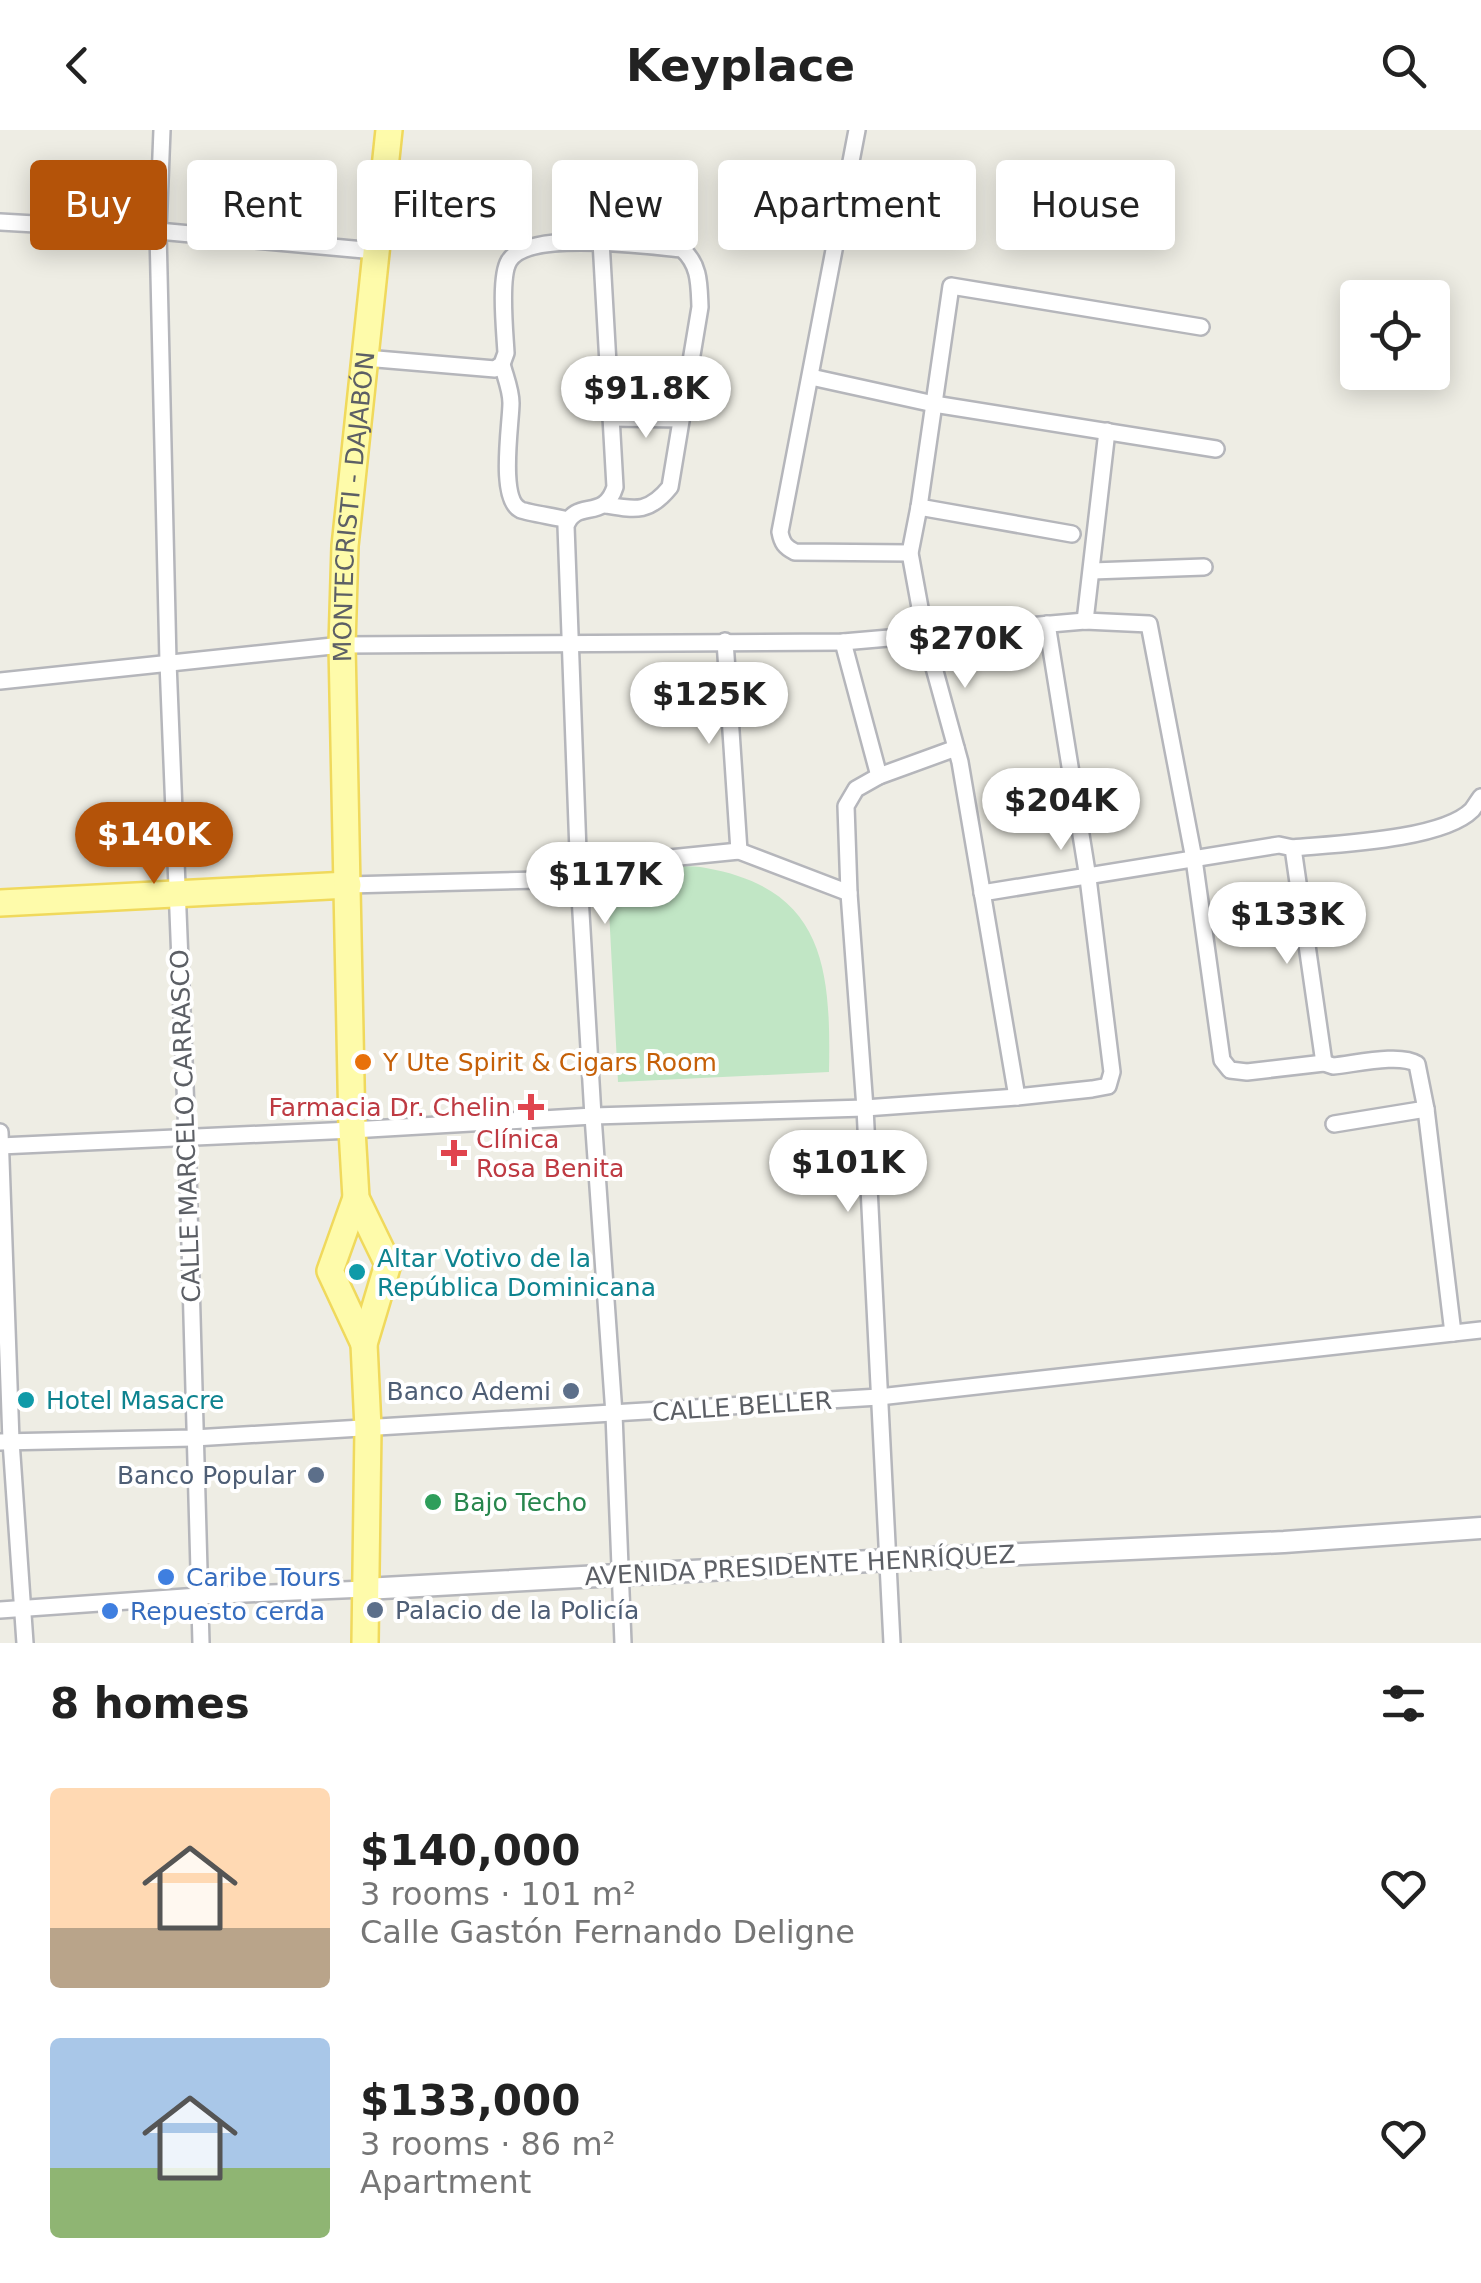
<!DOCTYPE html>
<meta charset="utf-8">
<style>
:root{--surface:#fff;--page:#f6f6f6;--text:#222;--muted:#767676;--accent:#b45309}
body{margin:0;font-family:"DejaVu Sans",sans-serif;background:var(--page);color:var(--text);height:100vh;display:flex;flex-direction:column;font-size:38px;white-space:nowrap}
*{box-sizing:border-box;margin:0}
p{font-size:32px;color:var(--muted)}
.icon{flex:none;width:55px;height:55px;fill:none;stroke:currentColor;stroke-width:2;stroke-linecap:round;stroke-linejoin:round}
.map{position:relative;height:1513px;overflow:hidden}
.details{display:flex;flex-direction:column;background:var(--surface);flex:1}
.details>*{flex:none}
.top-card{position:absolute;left:30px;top:30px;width:1422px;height:90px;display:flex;gap:20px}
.tools{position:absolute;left:1340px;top:150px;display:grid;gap:20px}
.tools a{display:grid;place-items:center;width:110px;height:110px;border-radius:10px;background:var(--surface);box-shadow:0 5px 25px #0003;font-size:50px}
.price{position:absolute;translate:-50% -85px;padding:0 22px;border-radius:35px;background:#fff;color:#222;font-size:32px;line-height:65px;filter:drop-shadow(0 2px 5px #0008)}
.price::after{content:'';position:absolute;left:50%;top:60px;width:30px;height:22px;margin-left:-15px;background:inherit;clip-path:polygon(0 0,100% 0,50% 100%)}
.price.selected{background:var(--accent);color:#fff}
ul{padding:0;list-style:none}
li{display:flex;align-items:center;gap:30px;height:250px;padding:0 50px}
li span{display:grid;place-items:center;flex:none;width:280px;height:200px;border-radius:10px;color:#555}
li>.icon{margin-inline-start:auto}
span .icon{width:120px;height:120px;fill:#fffc;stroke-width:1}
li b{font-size:42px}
h2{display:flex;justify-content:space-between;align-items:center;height:120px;padding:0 50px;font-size:42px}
.tag{padding:0 35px;border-radius:10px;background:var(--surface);box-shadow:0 5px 25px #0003;font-size:35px;line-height:90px}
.tag.selected{background:var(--accent);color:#fff}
header{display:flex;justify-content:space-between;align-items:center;height:130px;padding:0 50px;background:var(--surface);font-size:45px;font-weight:700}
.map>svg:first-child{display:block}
.green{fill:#c1e6c5}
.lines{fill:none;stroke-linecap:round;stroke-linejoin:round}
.minor-casing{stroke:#b5b6bb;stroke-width:20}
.tertiary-casing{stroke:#b5b6bb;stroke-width:25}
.primary-casing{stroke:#f0d95c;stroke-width:30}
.minor{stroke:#fff;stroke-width:15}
.tertiary{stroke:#fff;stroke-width:20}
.primary{stroke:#fefbaa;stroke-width:25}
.food-dot{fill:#e8710a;stroke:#fff;stroke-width:4}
.health-dot{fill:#e0444e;stroke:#fff;stroke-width:4}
.culture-dot{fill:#0f9aa8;stroke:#fff;stroke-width:4}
.service-dot{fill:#5c6f8a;stroke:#fff;stroke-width:4}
.leisure-dot{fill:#2e9e5b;stroke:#fff;stroke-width:4}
.shop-dot{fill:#3f7fe0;stroke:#fff;stroke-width:4}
.labels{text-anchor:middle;stroke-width:8;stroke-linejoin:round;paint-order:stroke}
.street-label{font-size:25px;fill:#5c5f65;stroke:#fff}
.food-label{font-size:25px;fill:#c56008;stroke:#fff;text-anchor:start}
.health-label{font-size:25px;fill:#be3a42;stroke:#fff;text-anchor:end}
.culture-label{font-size:25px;fill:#0d838f;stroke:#fff;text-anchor:start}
.service-label{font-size:25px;fill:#4e5e75;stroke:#fff;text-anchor:end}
.leisure-label{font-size:25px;fill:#27864d;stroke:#fff;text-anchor:start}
.shop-label{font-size:25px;fill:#366cbe;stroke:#fff;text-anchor:start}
</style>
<header><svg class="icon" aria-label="back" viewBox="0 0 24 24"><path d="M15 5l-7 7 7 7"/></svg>Keyplace<svg class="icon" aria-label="search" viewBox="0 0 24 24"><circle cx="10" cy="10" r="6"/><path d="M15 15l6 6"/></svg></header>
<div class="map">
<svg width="1481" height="1513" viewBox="0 0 1481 1513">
<rect width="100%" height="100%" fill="#eeede4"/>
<path class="green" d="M659,736C675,737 691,735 706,738C825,759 831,839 829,942L618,952L607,742Z"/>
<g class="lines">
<defs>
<g id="minor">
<polyline points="162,0 158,101 168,532 187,1006 201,1513"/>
<path d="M857,0L780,402C782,413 785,417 795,422L910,423"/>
<polyline points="0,92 158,101 375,121"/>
<path d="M601,111L615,357C604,392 576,368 566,396L579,749L593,986L614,1284L623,1513"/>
<path d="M365,228L495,239L502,234L506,223C505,203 499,147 509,131C528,99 648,116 682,119C700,135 699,154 700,177L670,357C649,383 636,380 606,375"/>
<path d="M502,234C505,246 511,260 511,273C511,294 498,370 521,380C529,383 557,387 568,390"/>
<polyline points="811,247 934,274 1216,319"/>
<polyline points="611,288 681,289"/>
<polyline points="919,377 1072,404"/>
<polyline points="1092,441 1204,437"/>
<polyline points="1085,491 1107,301"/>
<polyline points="725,511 739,721"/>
<polyline points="843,512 879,646"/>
<path d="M0,551L342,515L843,512L1085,491L1149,494L1194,729L1222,930L1230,940L1247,942L1324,933L1333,936C1355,934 1400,923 1417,934L1426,979L1453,1203"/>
<path d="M1293,718C1336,714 1442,710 1472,680C1475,676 1478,671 1481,667"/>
<polyline points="580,737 739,721 849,763"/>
<polyline points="348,755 579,749"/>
<polyline points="982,763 1279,715 1293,718 1324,933"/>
<polyline points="1017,967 960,632 925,505 910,423 919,377 951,156 1201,197"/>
<polyline points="1334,994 1426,979"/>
<polyline points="0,1002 11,1311 25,1513"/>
<polyline points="0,1016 352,1000 593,986 865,978 1017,967 1092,959 1108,956 1112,942 1088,748 1047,494"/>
<polyline points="0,1312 194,1308 879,1267 1481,1200"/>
<polyline points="0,1480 199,1466 365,1459"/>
<polyline points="892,1513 865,978 849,763 846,676 856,659 879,646 956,618"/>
</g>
<polyline id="tertiary" points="365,1459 889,1430 1284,1412 1481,1398"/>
<g id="primary">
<polyline points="0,773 348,755"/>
<polyline points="356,1068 330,1141 364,1214"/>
<path id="s1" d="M365,1513L368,1298L364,1214L388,1134L356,1068L352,1000L342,515L345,416L389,0"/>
</g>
</defs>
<use href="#minor" class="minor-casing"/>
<use href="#tertiary" class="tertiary-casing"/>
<use href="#primary" class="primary-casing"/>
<use href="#minor" class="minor"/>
<use href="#tertiary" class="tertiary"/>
<use href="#primary" class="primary"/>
</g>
<circle class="food-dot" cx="363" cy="932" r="10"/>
<g class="health-dot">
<path d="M526 962h10v10h10v10h-10v10h-10v-10h-10v-10h10z"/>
<path d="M449 1008h10v10h10v10h-10v10h-10v-10h-10v-10h10z"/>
</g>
<g class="culture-dot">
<circle cx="357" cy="1142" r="10"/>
<circle cx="26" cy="1270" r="10"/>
</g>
<g class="service-dot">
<circle cx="571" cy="1261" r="10"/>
<circle cx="316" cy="1345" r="10"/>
<circle cx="375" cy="1480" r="10"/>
</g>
<circle class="leisure-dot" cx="433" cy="1372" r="10"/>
<g class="shop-dot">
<circle cx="166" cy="1447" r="10"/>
<circle cx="110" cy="1481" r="10"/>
</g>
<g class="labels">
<g class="street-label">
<text dy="9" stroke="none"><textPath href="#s1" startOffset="1148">MONTECRISTI - DAJABÓN</textPath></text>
<text transform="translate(185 996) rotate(-92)" y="9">CALLE MARCELO CARRASCO</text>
<text transform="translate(742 1276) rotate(-4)" y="9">CALLE BELLER</text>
<text transform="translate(800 1435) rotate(-3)" y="9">AVENIDA PRESIDENTE HENRÍQUEZ</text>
</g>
<g class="food-label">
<text x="383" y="941">Y Ute Spirit &amp; Cigars Room</text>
</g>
<g class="health-label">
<text x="511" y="986">Farmacia Dr. Chelin</text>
<text x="476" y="1018" text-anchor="start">Clínica<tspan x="476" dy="29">Rosa Benita</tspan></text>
</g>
<g class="culture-label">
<text x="377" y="1137">Altar Votivo de la<tspan x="377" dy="29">República Dominicana</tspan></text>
<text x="46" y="1279">Hotel Masacre</text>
</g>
<g class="service-label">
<text x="551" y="1270">Banco Ademi</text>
<text x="296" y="1354">Banco Popular</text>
<text x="395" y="1489" text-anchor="start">Palacio de la Policía</text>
</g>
<g class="leisure-label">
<text x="453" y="1381">Bajo Techo</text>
</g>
<g class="shop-label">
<text x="186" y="1456">Caribe Tours</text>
<text x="130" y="1490">Repuesto cerda</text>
</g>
</g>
</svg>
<div class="tools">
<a><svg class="icon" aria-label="locate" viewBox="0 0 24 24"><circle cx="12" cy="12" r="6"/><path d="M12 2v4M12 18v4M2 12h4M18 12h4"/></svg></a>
</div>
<b class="price" style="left:646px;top:311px">$91.8K</b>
<b class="price" style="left:965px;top:561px">$270K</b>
<b class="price" style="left:709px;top:617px">$125K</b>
<b class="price" style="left:1061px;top:723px">$204K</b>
<b class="price selected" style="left:154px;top:757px">$140K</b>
<b class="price" style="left:605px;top:797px">$117K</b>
<b class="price" style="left:1287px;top:837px">$133K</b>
<b class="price" style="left:848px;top:1085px">$101K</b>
<div class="top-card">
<a class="tag selected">Buy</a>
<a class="tag">Rent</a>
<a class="tag">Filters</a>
<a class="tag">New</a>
<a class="tag">Apartment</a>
<a class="tag">House</a>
</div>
</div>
<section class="details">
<h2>8 homes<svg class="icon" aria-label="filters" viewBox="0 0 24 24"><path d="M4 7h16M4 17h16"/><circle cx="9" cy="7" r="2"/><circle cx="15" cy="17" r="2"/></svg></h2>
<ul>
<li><span style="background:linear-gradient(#ffd9b3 70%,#b9a48a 0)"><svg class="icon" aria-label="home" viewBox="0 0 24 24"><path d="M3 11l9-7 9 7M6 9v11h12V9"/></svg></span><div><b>$140,000</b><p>3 rooms · 101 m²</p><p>Calle Gastón Fernando Deligne</p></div><svg class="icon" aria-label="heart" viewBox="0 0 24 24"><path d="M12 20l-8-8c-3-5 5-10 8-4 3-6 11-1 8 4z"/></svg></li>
<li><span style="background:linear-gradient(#a9c7e8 65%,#8fb573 0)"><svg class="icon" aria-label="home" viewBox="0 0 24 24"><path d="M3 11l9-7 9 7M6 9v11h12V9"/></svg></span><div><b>$133,000</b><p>3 rooms · 86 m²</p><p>Apartment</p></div><svg class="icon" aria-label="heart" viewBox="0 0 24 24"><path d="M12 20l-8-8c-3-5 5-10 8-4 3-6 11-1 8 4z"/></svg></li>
</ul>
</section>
